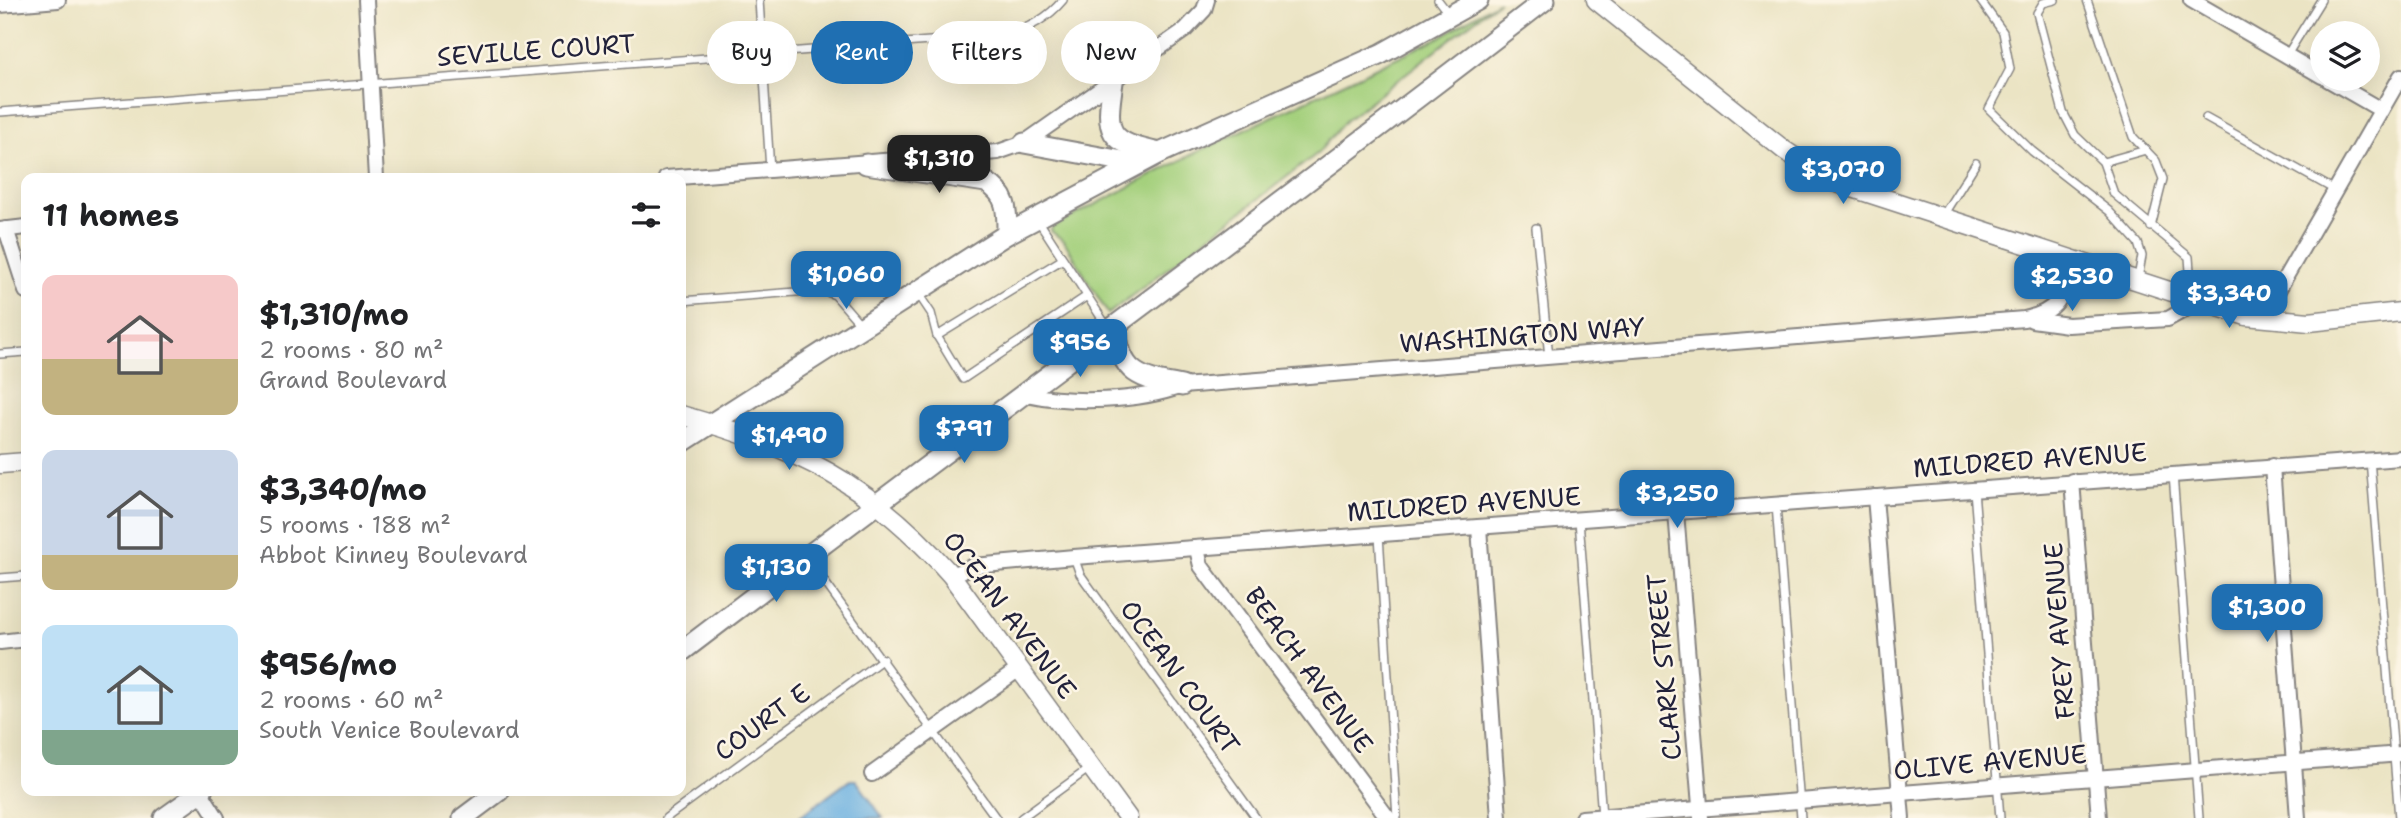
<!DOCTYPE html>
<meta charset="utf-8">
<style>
:root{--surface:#fff;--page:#f6f6f6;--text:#202124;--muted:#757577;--accent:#1f6fb2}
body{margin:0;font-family:"Shantell Sans",sans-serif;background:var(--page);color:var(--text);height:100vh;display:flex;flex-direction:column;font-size:26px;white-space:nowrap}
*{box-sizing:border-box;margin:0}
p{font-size:23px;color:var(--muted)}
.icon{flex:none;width:38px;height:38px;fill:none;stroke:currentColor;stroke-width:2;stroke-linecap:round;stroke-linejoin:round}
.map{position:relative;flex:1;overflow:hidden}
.side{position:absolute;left:21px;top:173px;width:665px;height:623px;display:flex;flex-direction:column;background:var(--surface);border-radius:14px;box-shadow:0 7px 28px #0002}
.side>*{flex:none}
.top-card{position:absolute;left:707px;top:21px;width:665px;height:63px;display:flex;gap:14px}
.controls{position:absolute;left:2310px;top:21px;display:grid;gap:14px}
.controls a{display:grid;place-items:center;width:70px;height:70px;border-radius:50%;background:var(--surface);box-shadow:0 7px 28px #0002;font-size:35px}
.price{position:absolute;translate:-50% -60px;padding:0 16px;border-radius:14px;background:var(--accent);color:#fff;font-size:23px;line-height:46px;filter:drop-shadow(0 2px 4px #0008)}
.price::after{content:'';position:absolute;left:50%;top:42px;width:21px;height:16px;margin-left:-10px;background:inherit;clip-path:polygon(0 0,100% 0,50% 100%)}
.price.selected{background:#222;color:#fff}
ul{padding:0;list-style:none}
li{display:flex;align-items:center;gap:21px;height:175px;padding:0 21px}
li span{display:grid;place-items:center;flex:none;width:196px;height:140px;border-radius:14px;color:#555}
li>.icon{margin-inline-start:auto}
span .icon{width:84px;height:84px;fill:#fffc;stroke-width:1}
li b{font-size:30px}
h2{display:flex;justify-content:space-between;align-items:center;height:84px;padding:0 21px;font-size:30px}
.tag{padding:0 24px;border-radius:32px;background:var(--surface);box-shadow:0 7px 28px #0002;font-size:24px;line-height:63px}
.tag.selected{background:var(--accent);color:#fff}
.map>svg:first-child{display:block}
.green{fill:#a4d07d;stroke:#63795c;stroke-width:2}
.water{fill:#6bb0e1;stroke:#46698e;stroke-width:2}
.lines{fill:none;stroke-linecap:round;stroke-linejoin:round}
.service-casing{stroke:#868380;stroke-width:10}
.minor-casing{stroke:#868380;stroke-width:18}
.tertiary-casing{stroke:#868380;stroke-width:21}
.secondary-casing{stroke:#868380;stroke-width:23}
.service{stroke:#fff;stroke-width:7}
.minor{stroke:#fff;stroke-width:14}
.tertiary{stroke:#fff;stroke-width:18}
.secondary{stroke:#fff;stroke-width:19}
.labels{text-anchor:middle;stroke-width:5;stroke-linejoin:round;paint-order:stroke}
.street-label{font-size:26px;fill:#22223b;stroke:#fcf5e5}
</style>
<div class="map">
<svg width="2401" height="818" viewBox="0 0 2401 818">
<rect width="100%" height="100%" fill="#fcf5e5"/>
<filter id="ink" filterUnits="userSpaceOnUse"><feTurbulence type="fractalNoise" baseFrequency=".0143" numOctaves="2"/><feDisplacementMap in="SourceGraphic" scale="14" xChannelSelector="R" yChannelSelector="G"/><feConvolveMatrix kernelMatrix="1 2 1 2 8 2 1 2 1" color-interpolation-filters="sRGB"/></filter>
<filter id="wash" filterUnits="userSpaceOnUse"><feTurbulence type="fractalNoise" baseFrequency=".00686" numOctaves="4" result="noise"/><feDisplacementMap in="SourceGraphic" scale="28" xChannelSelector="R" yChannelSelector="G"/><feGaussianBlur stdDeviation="1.57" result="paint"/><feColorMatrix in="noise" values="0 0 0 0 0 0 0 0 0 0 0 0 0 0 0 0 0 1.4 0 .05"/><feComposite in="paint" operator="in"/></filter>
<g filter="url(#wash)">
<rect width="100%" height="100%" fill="#ebe4c4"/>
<polygon class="green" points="1499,1 1345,121 1318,153 1108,314 1064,241 1051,231 1052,227 1193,154 1440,37"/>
<polygon class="water" points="850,780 856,780 883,818 798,818"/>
</g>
<g filter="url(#ink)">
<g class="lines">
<defs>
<g id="service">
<polyline points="759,0 770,170"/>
<polyline points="1438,0 1448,13"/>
<polyline points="1980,0 2003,32 2010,69 1989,109 2032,151 2109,211 2138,243 2142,256 2138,278"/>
<polyline points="2055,0 2043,3 2037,13 2063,112 2075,135 2103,162 2114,194 2189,257 2190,271 2183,295"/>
<polyline points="2087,0 2133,137 2156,161 2163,179 2151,227"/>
<polyline points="2287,55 2321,0"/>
<path d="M0,112L1008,35C1030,27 1047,19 1063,0"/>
<polyline points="2206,118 2335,190"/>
<polyline points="2103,162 2146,150"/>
<polyline points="1942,217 1976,163"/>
<polyline points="1038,220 1108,328"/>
<polyline points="1536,228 1549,357"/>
<polyline points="1063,259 937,336 963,379 1087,296"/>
<polyline points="917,292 931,313 937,336"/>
<polyline points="681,301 822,290 835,295 861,325"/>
<polyline points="0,354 26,352"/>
<polyline points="2370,459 2399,818"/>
<polyline points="2173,474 2199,818"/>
<polyline points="1974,490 2000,818"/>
<polyline points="1776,505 1801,818"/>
<polyline points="1579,520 1602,816"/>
<polyline points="1379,535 1397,818"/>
<polyline points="1074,557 1080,574 1256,818"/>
<polyline points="808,559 996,818"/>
<polyline points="0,578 26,576"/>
<polyline points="666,818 883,659"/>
<polyline points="1021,818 1091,767"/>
</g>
<g id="minor">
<polyline points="366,0 376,178"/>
<polyline points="2191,0 2322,76"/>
<polyline points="0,5 58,0"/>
<polyline points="2327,79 2381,110"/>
<polyline points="666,178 998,152 1024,143 1185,30 1204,10 1207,0"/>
<polyline points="6,229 26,291"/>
<polyline points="0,230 26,227"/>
<polyline points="2268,319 2277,292 2401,76"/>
<polyline points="2032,320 2068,325 2168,319 2198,302"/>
<path d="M1026,394C1072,404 1138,402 1182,386L2024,319C2062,311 2063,294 2071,260"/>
<polyline points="2272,466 2298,818"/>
<polyline points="2072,481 2099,818"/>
<polyline points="1875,497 1902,818"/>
<polyline points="1676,512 1701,818"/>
<polyline points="1479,527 1499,818"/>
<polyline points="1197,549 1201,566 1388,818"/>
<polyline points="951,575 974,566 1074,557 2401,458"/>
<polyline points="0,642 26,639"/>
<polyline points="872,774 1019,669"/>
<polyline points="200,791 217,818"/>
<polyline points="1582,818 2401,754"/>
</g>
<g id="tertiary">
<polyline points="1596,0 1784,150 1831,181 2246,316 2309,322 2401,312"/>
<path d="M681,415C799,449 868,481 951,575L1128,818"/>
<polyline points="0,464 26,462"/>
</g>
<g id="secondary">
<path d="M1113,82C1105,134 1107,142 1160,153"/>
<polyline points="1024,143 1139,164"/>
<path d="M866,164L986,182C1008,195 1007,211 1007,234"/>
<path d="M1116,327C1119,374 1140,379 1182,386"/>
<polyline points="681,443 1007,234 1160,153 1381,54 1478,0"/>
<path d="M681,652C968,433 1260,221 1545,0"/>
<polyline points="164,818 202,791"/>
<polyline points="463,818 499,791"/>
</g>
</defs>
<use href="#service" class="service-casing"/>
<use href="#minor" class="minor-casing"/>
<use href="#tertiary" class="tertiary-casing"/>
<use href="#secondary" class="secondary-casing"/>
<use href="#service" class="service"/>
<use href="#minor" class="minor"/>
<use href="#tertiary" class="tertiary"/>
<use href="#secondary" class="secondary"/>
</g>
</g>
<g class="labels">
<g class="street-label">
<text transform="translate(536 50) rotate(-4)" y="9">SEVILLE COURT</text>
<text transform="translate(1522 335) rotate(-4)" y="9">WASHINGTON WAY</text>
<text transform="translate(2030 460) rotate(-4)" y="9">MILDRED AVENUE</text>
<text transform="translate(1464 504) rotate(-4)" y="9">MILDRED AVENUE</text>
<text transform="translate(1010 615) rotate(53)" y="9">OCEAN AVENUE</text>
<text transform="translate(2059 631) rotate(-94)" y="9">FREY AVENUE</text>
<text transform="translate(1664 667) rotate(-95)" y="9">CLARK STREET</text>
<text transform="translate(1309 670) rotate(54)" y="9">BEACH AVENUE</text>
<text transform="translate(1180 677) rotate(54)" y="9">OCEAN COURT</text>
<text transform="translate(762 722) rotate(-36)" y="9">COURT E</text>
<text transform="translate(1990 762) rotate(-5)" y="9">OLIVE AVENUE</text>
</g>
</g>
</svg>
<div class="controls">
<a><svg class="icon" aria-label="layers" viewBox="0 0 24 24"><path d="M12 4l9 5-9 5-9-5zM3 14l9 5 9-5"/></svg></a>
</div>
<b class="price selected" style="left:939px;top:195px">$1,310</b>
<b class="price" style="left:1843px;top:206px">$3,070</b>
<b class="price" style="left:846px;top:311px">$1,060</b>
<b class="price" style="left:2072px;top:313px">$2,530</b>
<b class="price" style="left:2229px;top:330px">$3,340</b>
<b class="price" style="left:1080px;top:379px">$956</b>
<b class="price" style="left:964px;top:465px">$791</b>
<b class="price" style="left:789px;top:472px">$1,490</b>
<b class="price" style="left:1677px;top:530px">$3,250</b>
<b class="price" style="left:776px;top:604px">$1,130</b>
<b class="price" style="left:2267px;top:644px">$1,300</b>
<div class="top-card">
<a class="tag">Buy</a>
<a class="tag selected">Rent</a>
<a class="tag">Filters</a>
<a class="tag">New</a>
</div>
<section class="side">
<h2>11 homes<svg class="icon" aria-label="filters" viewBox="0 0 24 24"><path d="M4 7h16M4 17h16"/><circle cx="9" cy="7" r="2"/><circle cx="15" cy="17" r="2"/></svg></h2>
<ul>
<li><span style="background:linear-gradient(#f6c9c9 60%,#c2b280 0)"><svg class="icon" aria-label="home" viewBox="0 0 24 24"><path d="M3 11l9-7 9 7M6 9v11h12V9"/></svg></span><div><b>$1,310/mo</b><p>2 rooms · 80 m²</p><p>Grand Boulevard</p></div></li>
<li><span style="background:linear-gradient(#c9d6e8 75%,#c2b280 0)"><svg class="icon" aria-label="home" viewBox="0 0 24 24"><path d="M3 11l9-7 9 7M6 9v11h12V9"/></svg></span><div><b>$3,340/mo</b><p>5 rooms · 188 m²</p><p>Abbot Kinney Boulevard</p></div></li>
<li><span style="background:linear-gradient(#bfe0f5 75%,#7fa58c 0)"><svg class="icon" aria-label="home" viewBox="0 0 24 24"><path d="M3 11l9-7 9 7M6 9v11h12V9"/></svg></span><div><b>$956/mo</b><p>2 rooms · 60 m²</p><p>South Venice Boulevard</p></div></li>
</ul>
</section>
</div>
